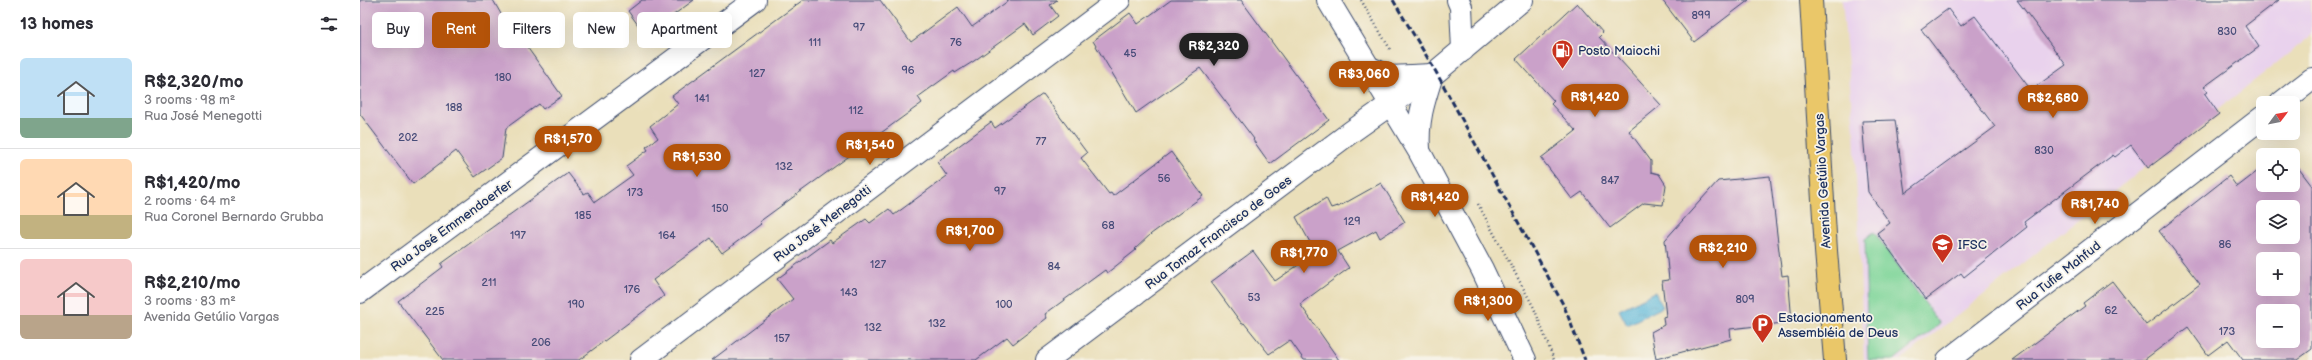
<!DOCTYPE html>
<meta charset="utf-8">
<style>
:root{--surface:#fff;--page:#f2f2f3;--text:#2b2b33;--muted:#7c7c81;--line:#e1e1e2;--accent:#b45309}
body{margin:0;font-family:"Balsamiq Sans",sans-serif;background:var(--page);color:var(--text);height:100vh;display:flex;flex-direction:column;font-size:15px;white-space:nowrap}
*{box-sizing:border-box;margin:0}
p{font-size:13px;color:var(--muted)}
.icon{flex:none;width:22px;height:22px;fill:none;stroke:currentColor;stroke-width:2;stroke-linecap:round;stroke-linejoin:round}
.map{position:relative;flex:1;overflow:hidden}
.sheet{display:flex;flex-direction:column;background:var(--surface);width:360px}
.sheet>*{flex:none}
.guide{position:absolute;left:12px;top:12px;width:380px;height:36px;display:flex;gap:8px}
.needle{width:26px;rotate:58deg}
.tools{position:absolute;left:1896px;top:96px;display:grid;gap:8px}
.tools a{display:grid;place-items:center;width:44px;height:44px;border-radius:6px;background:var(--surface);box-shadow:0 4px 16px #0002;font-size:20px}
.price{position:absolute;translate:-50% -34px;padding:0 9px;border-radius:14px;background:var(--accent);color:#fff;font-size:13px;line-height:26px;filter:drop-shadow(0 1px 2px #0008)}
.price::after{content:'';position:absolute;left:50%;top:24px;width:12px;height:9px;margin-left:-6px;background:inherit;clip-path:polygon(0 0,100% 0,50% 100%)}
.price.current{background:#222;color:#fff}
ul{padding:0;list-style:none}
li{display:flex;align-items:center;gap:12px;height:100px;padding:0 20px}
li+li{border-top:1px solid var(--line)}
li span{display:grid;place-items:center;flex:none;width:112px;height:80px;border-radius:6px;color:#555}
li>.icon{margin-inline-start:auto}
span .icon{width:48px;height:48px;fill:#fffc;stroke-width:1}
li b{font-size:17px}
h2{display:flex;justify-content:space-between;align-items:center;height:48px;padding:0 20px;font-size:17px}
.pill{padding:0 14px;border-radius:6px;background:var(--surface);box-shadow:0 4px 16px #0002;font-size:14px;line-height:36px}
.pill.current{background:var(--accent);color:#fff}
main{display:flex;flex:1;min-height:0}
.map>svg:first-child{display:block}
.built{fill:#e9d2ed}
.green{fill:#7fd59a;stroke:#4d827c}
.water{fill:url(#water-ripples);stroke:#3c749c}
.building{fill:#caa1c9;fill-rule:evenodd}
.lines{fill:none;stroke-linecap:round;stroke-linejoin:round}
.minor-casing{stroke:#3a496c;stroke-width:24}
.highway-casing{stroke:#3a496c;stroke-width:24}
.path{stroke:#3a496c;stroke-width:2.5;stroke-dasharray:1 3;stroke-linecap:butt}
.minor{stroke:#fff;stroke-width:22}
.highway{stroke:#eac769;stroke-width:22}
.rail{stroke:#1b2f5e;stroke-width:3;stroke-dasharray:6 3;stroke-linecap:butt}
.labels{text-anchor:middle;stroke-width:3.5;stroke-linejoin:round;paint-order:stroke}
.number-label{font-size:11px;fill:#474c79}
.poi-label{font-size:13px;fill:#1b2f5e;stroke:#f7f3e8;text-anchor:start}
.street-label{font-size:13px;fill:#1b2f5e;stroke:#f7f3e8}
</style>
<main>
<section class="sheet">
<h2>13 homes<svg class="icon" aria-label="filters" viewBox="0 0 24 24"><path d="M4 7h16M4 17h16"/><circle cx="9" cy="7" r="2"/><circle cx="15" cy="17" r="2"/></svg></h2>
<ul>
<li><span style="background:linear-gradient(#bfe0f5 75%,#7fa58c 0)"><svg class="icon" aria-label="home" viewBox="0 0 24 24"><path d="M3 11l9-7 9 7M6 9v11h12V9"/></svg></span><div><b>R$2,320/mo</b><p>3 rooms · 98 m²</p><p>Rua José Menegotti</p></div></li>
<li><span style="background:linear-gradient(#ffd9b3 70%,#c2b280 0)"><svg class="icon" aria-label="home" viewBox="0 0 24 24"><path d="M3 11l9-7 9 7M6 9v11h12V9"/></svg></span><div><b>R$1,420/mo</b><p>2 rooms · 64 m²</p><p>Rua Coronel Bernardo Grubba</p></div></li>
<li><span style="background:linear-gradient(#f6c9c9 70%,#b9a48a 0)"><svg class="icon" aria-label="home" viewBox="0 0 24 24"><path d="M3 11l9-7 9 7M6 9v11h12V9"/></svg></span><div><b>R$2,210/mo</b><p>3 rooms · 83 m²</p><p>Avenida Getúlio Vargas</p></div></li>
</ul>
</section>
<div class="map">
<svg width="1952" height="360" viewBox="0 0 1952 360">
<defs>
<pattern id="water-ripples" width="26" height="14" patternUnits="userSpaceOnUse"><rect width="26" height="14" fill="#5cb8da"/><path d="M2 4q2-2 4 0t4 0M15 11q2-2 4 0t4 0" fill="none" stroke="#4b96b4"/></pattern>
</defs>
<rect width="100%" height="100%" fill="#f7f3e8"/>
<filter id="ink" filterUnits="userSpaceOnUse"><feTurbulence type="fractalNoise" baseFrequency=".025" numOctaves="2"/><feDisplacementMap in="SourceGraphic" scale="8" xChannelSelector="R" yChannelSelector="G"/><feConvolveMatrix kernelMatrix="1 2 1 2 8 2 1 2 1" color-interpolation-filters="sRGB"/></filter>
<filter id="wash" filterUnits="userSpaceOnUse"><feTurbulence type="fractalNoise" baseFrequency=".012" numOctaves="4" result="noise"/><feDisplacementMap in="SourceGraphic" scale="16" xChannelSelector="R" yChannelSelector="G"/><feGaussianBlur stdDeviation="0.9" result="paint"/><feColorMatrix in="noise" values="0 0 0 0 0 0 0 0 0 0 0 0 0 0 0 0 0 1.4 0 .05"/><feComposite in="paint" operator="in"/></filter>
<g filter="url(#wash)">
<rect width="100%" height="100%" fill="#eadfba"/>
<polygon class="built" points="1482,0 1951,0 1952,35 1541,360 1504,360 1494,130"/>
<polygon class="green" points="1514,232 1580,324 1534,360 1508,360 1505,239"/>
<polygon class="water" points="1295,292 1303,307 1267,325 1259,310"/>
<g id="blocks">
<g class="building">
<polygon points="0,0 133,0 149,28 152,26 202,96 183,109 179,104 146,128 142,158 115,177 96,151 53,184 0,114"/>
<polygon points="282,0 334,0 301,24 299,21 283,32 268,11"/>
<polygon points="443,0 520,0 551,42 598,7 612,27 648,1 647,0 697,0 690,5 698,16 673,35 665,24 614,61 595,73 594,71 558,97 562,103 399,222 401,224 362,253 351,238 293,280 304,296 219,360 83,360 38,301 83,267 81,264 208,173 224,194 228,192 235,202 273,175 266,166 288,150 286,147 298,138 290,126 318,104 312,96"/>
<polygon points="811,0 881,0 969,120 910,164 893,140 894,139 840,68 776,113 733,41 770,13 778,24"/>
<polygon points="1302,0 1389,0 1334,42"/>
<polygon points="1657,0 1919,0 1885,26 1899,47 1844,87 1848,92 1845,94 1859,114 1788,168 1771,145 1755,157 1753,155 1664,222 1667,227 1604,277 1601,273 1566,299 1517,233 1530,223 1508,192 1502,121 1535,120 1545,193 1635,127 1561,29 1588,9 1601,26 1615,16 1671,90 1706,65"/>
<polygon points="1217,3 1243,33 1239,37 1301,105 1269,131 1291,161 1291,172 1299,174 1306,185 1303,205 1284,203 1250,228 1222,192 1212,199 1181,158 1216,131 1191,104 1194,101 1156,59"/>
<polygon points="683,94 727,153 721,158 749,194 751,193 753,196 811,152 843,196 791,234 775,249 776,250 747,273 745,270 685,314 687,318 653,344 647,337 616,360 352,360 433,299 417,279 470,240 472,243 506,219 510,223 529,209 534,215 587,176 577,162 631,122 635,128"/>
<path d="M1933,161L1952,186V349L1937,360H1883L1868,340L1848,355L1828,327L1784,360H1652L1725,306L1723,303L1752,281L1786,325L1840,284L1799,231L1869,176L1877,187L1903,167V185H1933ZM1903,207H1933V237H1903ZM1903,259H1933V289H1903ZM1903,311H1933V341H1903Z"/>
<polygon points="1410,176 1422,276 1428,275 1432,322 1370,329 1371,339 1296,359 1291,332 1304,325 1303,317 1306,316 1302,281 1309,280 1305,240 1358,181"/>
<polygon points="1021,183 1045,222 1020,238 1016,230 978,251 989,268 940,304 979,360 944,360 930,340 909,354 884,323 882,324 851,282 893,251 915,281 956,253 936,217 966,198 971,208 977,206 978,207"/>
</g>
</g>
</g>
<g filter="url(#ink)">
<use href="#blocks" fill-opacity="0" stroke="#3a496c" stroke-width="1"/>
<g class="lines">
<defs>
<g id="minor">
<polyline points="968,0 1059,151 1122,269 1165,360"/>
<polyline points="1098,0 1101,7 1103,50"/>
<polyline points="1008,67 1030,77 1072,75"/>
<polyline points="1921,103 1952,79"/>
<path d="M1059,150C1057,121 1063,103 1072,75"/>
<polyline points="0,292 395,0"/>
<polyline points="281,360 759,0"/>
<polyline points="687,360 991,132 1076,72 1162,0"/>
<polyline points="1588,360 1903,117"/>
</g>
<polyline id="highway" points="1451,0 1466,251 1475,360"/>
</defs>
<use href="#minor" class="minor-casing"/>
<use href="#highway" class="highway-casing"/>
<g class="path">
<polyline points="1001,0 1030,49"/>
<polyline points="1118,204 1174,308 1194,360"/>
</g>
<use href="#minor" class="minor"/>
<use href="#highway" class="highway"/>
<polyline class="rail" points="1033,0 1076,72 1204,306 1225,360"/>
</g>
</g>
<defs>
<symbol id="fuel-pin" viewBox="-11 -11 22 30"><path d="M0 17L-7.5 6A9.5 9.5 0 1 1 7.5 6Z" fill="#c8321e" stroke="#f7f3e8"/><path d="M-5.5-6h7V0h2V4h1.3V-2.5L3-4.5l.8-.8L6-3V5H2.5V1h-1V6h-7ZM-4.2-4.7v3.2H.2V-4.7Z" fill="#fff"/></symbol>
<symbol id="university-pin" viewBox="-11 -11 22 30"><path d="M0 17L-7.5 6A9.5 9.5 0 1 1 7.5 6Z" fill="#c8321e" stroke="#f7f3e8"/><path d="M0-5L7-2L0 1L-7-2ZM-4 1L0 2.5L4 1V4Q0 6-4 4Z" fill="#fff"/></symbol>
<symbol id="parking-pin" viewBox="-11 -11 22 30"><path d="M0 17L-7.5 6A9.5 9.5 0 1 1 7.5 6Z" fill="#c8321e" stroke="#f7f3e8"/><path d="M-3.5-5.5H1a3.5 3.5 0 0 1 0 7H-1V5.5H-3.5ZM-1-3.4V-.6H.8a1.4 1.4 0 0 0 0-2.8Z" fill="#fff"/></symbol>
</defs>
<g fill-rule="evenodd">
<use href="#fuel-pin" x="1190" y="38" width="25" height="34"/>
<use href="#university-pin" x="1570" y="232" width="25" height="34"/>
<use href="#parking-pin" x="1390" y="312" width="25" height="34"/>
</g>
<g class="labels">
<g class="number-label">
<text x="1341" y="19">899</text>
<text x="499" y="31">97</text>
<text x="1867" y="35">830</text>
<text x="455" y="46">111</text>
<text x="596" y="46">76</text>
<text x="770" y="57">45</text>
<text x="548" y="74">96</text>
<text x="397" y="77">127</text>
<text x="143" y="81">180</text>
<text x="342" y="102">141</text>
<text x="94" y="111">188</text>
<text x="496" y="114">112</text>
<text x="48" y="141">202</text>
<text x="681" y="145">77</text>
<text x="1684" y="154">830</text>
<text x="424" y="170">132</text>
<text x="804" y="182">56</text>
<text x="1250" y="184">847</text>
<text x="640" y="195">97</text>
<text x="275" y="196">173</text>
<text x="360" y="212">150</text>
<text x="223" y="219">185</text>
<text x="992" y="225">129</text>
<text x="748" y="229">68</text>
<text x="158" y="239">197</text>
<text x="307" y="239">164</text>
<text x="1865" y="248">86</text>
<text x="518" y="268">127</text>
<text x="694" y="270">84</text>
<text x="129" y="286">211</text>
<text x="272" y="293">176</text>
<text x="489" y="296">143</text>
<text x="894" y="301">53</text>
<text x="1385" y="303">809</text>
<text x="216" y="308">190</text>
<text x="644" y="308">100</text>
<text x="1751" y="314">62</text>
<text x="75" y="315">225</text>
<text x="577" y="327">132</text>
<text x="513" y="331">132</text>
<text x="1867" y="335">173</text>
<text x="422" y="342">157</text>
<text x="181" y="346">206</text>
</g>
<g class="poi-label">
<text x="1218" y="55">Posto Maiochi</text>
<text x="1598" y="249">IFSC</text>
<text x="1418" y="322">Estacionamento<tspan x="1418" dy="15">Assembléia de Deus</tspan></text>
</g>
<g class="street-label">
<text transform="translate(1462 181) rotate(-93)" y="5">Avenida Getúlio Vargas</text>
<text transform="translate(462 223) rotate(-37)" y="5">Rua José Menegotti</text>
<text transform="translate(91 225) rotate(-36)" y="5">Rua José Emmendoerfer</text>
<text transform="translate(858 232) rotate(-37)" y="5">Rua Tomaz Francisco de Goes</text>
<text transform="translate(1698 275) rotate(-38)" y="5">Rua Tufie Mahfud</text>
</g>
</g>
</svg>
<div class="tools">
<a><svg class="needle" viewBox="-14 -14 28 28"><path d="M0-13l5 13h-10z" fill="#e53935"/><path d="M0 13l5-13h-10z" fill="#7c7c81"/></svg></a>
<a><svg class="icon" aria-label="locate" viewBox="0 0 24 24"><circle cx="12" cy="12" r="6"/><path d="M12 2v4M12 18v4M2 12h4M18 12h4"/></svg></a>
<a><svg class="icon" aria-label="layers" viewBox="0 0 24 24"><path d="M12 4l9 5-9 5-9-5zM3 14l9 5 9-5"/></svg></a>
<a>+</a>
<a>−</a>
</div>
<b class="price current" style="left:854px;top:67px">R$2,320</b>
<b class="price" style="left:1004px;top:95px">R$3,060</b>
<b class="price" style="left:1235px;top:118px">R$1,420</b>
<b class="price" style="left:1693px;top:119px">R$2,680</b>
<b class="price" style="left:208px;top:160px">R$1,570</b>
<b class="price" style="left:510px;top:166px">R$1,540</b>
<b class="price" style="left:337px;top:178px">R$1,530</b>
<b class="price" style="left:1075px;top:218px">R$1,420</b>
<b class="price" style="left:1735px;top:225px">R$1,740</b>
<b class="price" style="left:610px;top:252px">R$1,700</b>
<b class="price" style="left:1363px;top:269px">R$2,210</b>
<b class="price" style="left:944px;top:274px">R$1,770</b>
<b class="price" style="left:1128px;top:322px">R$1,300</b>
<div class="guide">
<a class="pill">Buy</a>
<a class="pill current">Rent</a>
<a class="pill">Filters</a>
<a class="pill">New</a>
<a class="pill">Apartment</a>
</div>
</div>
</main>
